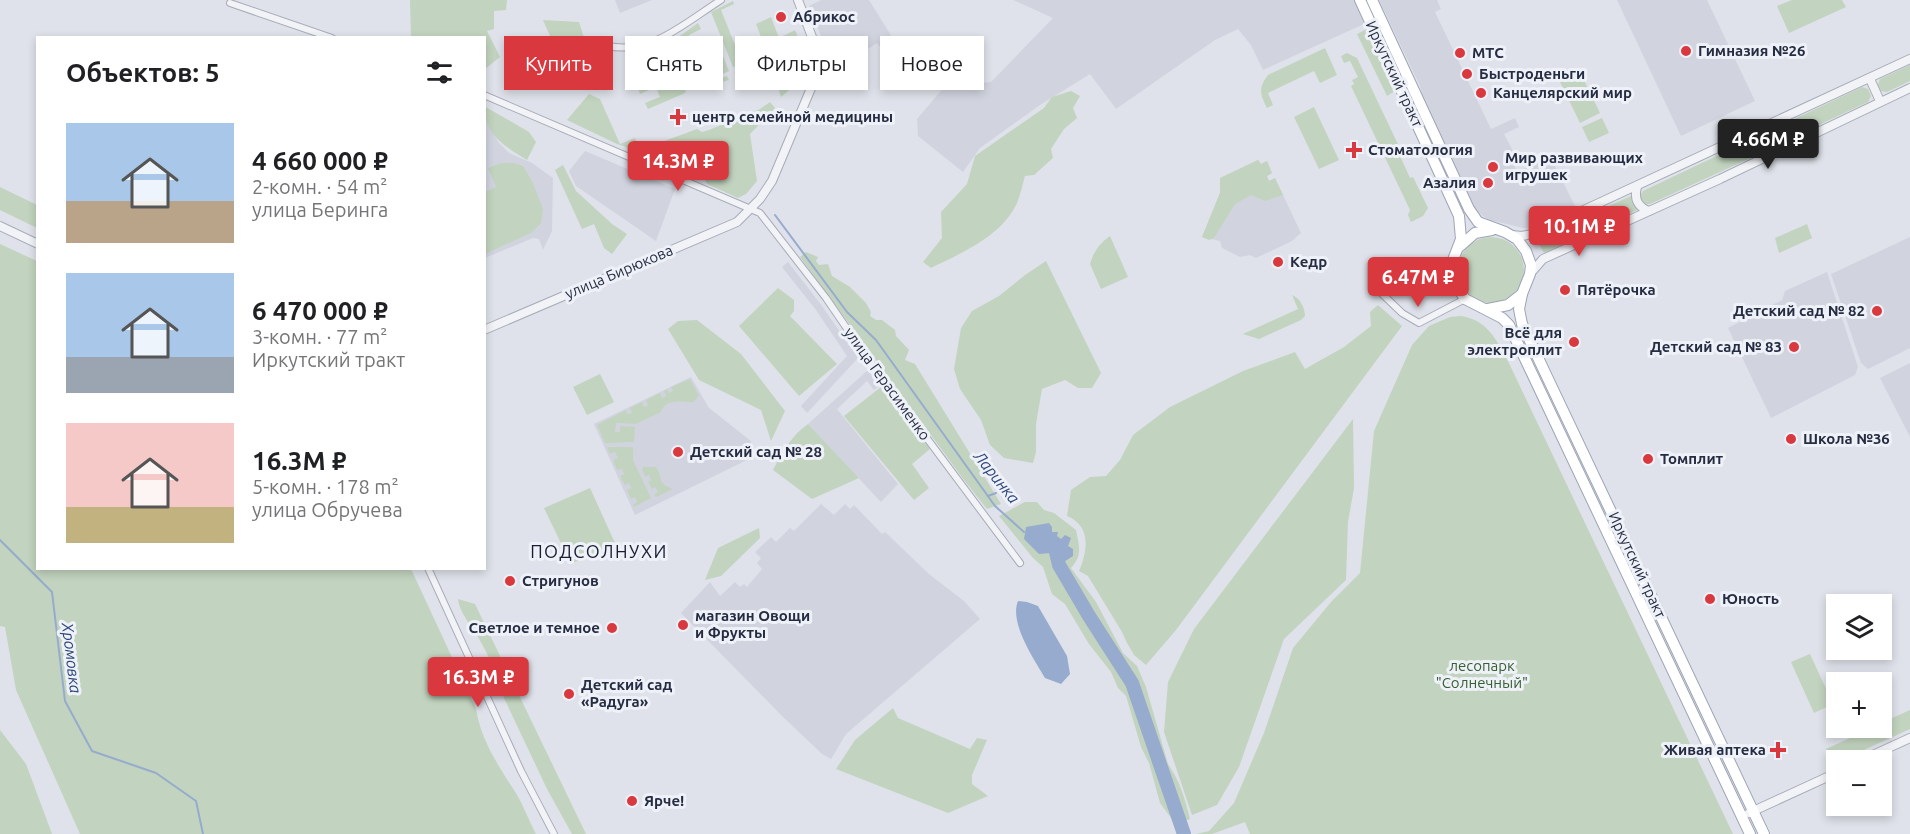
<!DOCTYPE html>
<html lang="ru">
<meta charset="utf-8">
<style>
:root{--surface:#fff;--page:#f2f2f2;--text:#202124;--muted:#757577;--accent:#da383f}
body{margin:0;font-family:Ubuntu,sans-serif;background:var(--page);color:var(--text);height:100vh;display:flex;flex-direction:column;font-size:22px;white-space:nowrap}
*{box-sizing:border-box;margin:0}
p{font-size:20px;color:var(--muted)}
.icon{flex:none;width:33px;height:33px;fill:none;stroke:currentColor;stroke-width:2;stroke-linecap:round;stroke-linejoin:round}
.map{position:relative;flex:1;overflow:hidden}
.side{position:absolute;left:36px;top:36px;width:450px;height:534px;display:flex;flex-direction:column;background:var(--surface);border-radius:0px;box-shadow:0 3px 9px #0003}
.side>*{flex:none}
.banner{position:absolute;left:504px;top:36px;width:570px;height:54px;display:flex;gap:12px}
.controls{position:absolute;left:1826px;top:594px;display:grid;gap:12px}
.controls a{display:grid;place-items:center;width:66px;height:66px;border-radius:0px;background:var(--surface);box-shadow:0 3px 9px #0003;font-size:30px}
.price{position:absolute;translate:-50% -51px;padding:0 14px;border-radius:6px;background:var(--accent);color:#fff;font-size:20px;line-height:39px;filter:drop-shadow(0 2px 3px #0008)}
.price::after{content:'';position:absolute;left:50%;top:36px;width:18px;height:14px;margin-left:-9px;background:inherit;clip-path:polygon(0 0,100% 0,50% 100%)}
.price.on{background:#222;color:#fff}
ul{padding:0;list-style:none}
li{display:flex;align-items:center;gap:18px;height:150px;padding:0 30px}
li span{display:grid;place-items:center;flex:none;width:168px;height:120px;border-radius:0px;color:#555}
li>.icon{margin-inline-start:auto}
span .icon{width:72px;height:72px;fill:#fffc;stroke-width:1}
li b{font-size:26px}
h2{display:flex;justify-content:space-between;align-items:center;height:72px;padding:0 30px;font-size:26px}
.tag{padding:0 21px;border-radius:0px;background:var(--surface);box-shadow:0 3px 9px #0003;font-size:21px;line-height:54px}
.tag.on{background:var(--accent);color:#fff}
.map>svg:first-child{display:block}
.built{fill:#d1d4df}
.green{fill:#c2d4bf}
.water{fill:#96abcd}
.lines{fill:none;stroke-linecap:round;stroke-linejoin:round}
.stream{stroke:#96abcd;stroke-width:2}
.river{stroke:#96abcd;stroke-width:14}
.minor-casing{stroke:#a8acb8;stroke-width:8}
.tertiary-casing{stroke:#a8acb8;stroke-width:10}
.primary-casing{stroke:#9da4b6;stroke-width:12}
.minor{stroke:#f2f3f7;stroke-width:6}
.tertiary{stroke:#f2f3f7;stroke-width:8}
.primary{stroke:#fff;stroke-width:10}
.poi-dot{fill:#da383f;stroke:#eef1f7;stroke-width:2}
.labels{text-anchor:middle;stroke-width:6;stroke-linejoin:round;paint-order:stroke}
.poi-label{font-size:15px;font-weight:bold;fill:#262d42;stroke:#eef1f7;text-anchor:start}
.street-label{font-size:15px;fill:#262d42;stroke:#eef1f7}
.park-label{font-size:15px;fill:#365f32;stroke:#eef1f7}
.water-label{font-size:16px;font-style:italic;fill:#2d477a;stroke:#eef1f7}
.quarter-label{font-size:18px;letter-spacing:1.5px;fill:#191f33;stroke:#eef1f7}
</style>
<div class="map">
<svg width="1910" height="834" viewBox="0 0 1910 834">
<rect width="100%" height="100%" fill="#dfe2ea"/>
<g class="built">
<polygon points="615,0 652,0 620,13"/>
<polygon points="821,0 869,0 907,61 923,51 927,57 901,73 877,43 857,56 826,48 809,6"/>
<polygon points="1013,0 1354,0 1364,24 1263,70 1251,45 1238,29 1215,40 1116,109 1090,74 1040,105 980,148 963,172 918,136 917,119 945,86 991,82 1053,18"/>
<polygon points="1379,0 1437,0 1441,9 1435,12 1491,129 1515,118 1519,127 1504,134 1513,151 1506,154 1509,161 1512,160 1517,172 1550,156 1576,208 1567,210 1530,228 1523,228 1490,220 1483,216 1473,207 1422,94 1420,86"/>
<polygon points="1617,0 1707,0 1755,101 1681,136"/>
<polygon points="484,117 499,143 509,153 532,163 553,178 552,231 543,250 539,239 533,238 485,258"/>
<polygon points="585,151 675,189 656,241 576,186 569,171"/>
<polygon points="1258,160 1261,164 1267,161 1272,173 1267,176 1269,181 1275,178 1301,233 1292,241 1256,258 1250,255 1240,257 1222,248 1220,241 1202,237 1220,193 1220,178"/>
<polygon points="1910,237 1910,348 1868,369 1861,363 1831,274"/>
<polygon points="788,262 822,306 858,358 807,413 801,406 847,356 816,310 782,267"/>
<polygon points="1827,272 1858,367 1855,375 1771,418 1728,328 1782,300 1785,291"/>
<polygon points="1910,363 1910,437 1880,378"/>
<polygon points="868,370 879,385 874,390 867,381 837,409 898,484 881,502 808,424"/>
<polygon points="691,377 709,408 751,441 749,459 635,515 594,424"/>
<polygon points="821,504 834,515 845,504 850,509 854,505 882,534 885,532 929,574 964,601 980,619 846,734 831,759 822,754 781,715 681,613 710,582 720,596 735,582 740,587 744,584 747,587 762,569 757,563 761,558 755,552 771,537 776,542 790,528 794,531"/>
</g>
<g class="green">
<polygon points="410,0 507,0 506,10 494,11 494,29 487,31 500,57 485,69 484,38 411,37"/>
<polygon points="1792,0 1842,0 1846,7 1789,33 1777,6"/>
<polygon points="733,1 734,4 721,10 751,85 743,89 736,66 733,67 711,12"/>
<polygon points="771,17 779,38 795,30 804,51 799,54 810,79 795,85 781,97 778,87 779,82 756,24"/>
<polygon points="543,20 579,22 584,38 559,48 554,45"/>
<polygon points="698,23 701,29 689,35 708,83 727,76 729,80 698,89 693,87 676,47 677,38"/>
<polygon points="1367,29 1395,91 1387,96 1357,34"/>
<polygon points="718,44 729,71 715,77 704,50"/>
<polygon points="668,47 686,90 685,93 648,109 645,103 660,97 644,58"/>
<path d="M1325,48L1337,75L1320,83L1314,71L1268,93L1273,105L1267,108C1260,94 1258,88 1268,75Z"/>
<polygon points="1347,53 1357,58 1404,157 1401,158 1410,178 1413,177 1428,208 1423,216 1411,222 1408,215 1410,210 1351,86 1354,84 1352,80 1358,77 1350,61 1344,63 1341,56"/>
<polygon points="1910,65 1910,81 1887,92 1881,91 1878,85 1880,79"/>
<polygon points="646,69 654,88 640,94 633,75"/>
<polygon points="1580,72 1600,113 1580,123 1560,82"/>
<polygon points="1862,87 1868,89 1871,96 1868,102 1776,145 1769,131"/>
<path d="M1071,91L1080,96L1073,108L1077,118L1064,129L1051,149L1053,158L1034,175L1025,176C1022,186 1020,198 1015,207C998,238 961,253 931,268L923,262L942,238L941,212L967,184L975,156L1044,108L1052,97Z"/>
<polygon points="589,94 600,99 620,144 635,138 640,150 697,129 702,132 709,130 760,109 770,102 775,108 750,134 757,181 746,194 738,198 707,184 704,176 672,162 617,144 567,120"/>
<path d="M484,106L529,132L536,142L527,160C505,146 484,135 484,106Z"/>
<polygon points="1314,107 1339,160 1319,169 1294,117"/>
<polygon points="1602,118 1609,133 1589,142 1582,127"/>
<polygon points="1748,141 1757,146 1757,152 1755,156 1650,204 1644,204 1640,196 1643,191"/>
<polygon points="1258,160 1261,164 1267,161 1272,173 1267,176 1269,181 1275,178 1283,195 1265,201 1251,195 1235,204 1214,238 1209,240 1202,237 1220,193 1220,178"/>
<polygon points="501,163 514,163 523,166 532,181 543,209 541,223 531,233 485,254 485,192 496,187 488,168"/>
<polygon points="563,165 576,191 612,224 627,234 612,254 604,248 594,224 582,229 555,170"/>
<polygon points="0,187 37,205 37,228 0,210"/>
<polygon points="1633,195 1639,209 1544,253 1536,239"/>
<polygon points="1807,224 1812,238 1779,253 1775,238"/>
<path d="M1110,236L1128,277L1101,289L1090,264C1094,251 1099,244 1110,236Z"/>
<circle cx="1491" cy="270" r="33"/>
<path d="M0,244L37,261L38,568L411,569L476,709C481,739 496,762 512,787C522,801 528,819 536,834H80L16,690L5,627L0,626Z"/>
<polygon points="806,252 818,257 816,261 819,265 828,264 832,276 850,287 866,303 871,312 870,316 876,320 882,320 895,330 896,336 909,350 905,360 915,364 1001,504 987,509 964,480 800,257"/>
<polygon points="1046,261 1101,373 1092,388 1078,388 1065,380 1042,389 1036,424 1036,452 1033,463 1004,458 990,445 981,420 960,389 954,369 961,328 972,311 999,296 1025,275"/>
<polygon points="778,288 794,300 794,311 790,316 837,364 799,396 739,326"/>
<path d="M1292,295C1300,298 1305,308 1305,316L1301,320L1259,339L1243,334L1298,309Z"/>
<path d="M1378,305L1402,326L1176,630L1146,665L1134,655L1127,643L1122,632L1088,576L1079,571C1088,550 1091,526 1067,516L1071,490L1090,477L1106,476L1120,460L1133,435L1170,407L1243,371L1295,352L1305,369L1344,347L1371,326L1370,312Z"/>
<path d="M1461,316C1487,320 1496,339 1507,359L1733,834H1250L1245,822L1212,834H1196L1209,831L1234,803L1264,733L1293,648L1331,602L1360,573L1374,431L1412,345L1429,326L1450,317Z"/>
<polygon points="697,320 741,354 785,411 771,441 761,410 699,380 668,329 678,321"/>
<polygon points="600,374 614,402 587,415 573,387"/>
<path d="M690,379L699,396L693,402C681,402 665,398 661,412L636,424L616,423L615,432H620V426L635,427L634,442L605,443L597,425L626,410L627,414L632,413L630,408L642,402L644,407L648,405L646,400L660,393L662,398L666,396L664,391L667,389L669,393L673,391L671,387Z"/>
<polygon points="881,387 930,449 912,464 929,488 914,500 844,416"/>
<polygon points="1353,419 1354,488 1348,522 1346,580 1284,639 1239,767 1217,805 1192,815 1164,732 1168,682 1194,629"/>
<path d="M808,424L859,478L812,499L773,470C782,452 792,435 808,424Z"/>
<polygon points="607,447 633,447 633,460 651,498 634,507 633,505 637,502 635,497 631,499 627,490 631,488 629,483 625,485 620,476 624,474 622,469 617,470 613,460 618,458 615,452 610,454"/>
<path d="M643,467H656C665,480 655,482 673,489L656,497L654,495L658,492L655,487L652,489L648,482L651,480L649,475L645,477L642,469Z"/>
<polygon points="590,488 615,543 571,564 544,508"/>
<path d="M1025,502H1037L1044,510L1054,513L1076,530C1079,546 1083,555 1071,568L1096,602L1123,653L1137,666L1146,687L1168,764C1180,781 1185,799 1190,819L1178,824L1174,822L1160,803L1149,763L1141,747L1126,696L1118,688L1111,672L1089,644L1065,604L1052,594L1043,567L1033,558L999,516Z"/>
<polygon points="759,528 760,538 721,576 705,580 718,548"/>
<path d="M458,599L475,604L586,834H572L547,789L504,698C499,677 489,656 478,637C471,625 459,612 458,599Z"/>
<polygon points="1810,654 1833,704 1814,713 1791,662"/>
<polygon points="893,708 898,718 970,749 977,738 987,740 972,775 972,784 988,796 948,813 836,769 855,740"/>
<polygon points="1910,710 1910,729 1842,760 1836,760 1836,764 1834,765 1827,758 1826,749 1872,728 1881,728 1881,723"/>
<polygon points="0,730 26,764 52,834 0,834"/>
</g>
<g class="water">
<polygon points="1049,523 1052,527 1052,532 1058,532 1057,536 1061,539 1065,535 1071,538 1068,546 1073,549 1073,556 1059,565 1051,557 1050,553 1039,554 1024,539 1026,527"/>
<path d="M1018,601L1027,602L1038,606L1067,656L1070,674L1061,684L1045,678C1034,659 1009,623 1018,601Z"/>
</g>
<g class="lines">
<g class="stream">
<polyline points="775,215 847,312 876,340 995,506 1024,532"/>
<polyline points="988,496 996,493"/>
<polyline points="0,540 52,592 65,701 92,751 156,773 196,801 203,834"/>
</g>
<polyline class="river" points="1055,548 1059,565 1089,616 1132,683 1184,834"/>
<defs>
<g id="minor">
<polyline points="230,3 332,38"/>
<path d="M608,46C652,55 686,22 721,0"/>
<polyline points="484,95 760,213 826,298 867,358 1020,563"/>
<polyline points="1375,287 1402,313 1419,323 1465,299"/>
<polyline points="428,568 521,771 554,834"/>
</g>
<g id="tertiary">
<polyline points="1870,79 1880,101"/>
<polyline points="1744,138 1753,138 1760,143 1761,151 1758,160"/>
<path d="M1637,187C1634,198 1637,207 1649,211"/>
<polyline points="0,226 38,244"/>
<polyline points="1512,235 1522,236 1532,234 1910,59"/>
<polyline points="1530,274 1543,259 1720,179 1910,88"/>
<polyline points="484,330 737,222 760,199 772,181 817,74 818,53 798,0"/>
<polyline points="1862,760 1910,738"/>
<polyline points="1749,813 1836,773"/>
</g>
<g id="primary">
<polyline points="1360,0 1459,216 1461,239 1453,260 1452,271 1454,282 1465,299 1502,318 1509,325 1750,834"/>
<polyline points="1372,0 1469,209 1478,222 1505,232 1517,239 1526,251 1531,265 1530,274 1522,294 1508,305 1488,309"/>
<polyline points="1459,247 1475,233 1492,230"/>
<polyline points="1522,294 1519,309 1522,324 1764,834"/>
</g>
</defs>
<use href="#minor" class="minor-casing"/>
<use href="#tertiary" class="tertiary-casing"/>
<use href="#primary" class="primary-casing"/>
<use href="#minor" class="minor"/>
<use href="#tertiary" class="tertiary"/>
<use href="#primary" class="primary"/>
</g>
<g class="poi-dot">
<circle cx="781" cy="17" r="6"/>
<circle cx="1686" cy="51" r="6"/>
<circle cx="1460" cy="53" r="6"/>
<circle cx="1467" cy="74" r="6"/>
<circle cx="1481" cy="93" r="6"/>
<path d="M675 108h6v6h6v6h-6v6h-6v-6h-6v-6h6z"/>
<path d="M1351 141h6v6h6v6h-6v6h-6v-6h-6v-6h6z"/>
<circle cx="1493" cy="167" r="6"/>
<circle cx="1488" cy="183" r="6"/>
<circle cx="1278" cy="262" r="6"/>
<circle cx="1565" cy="290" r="6"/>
<circle cx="1877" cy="311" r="6"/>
<circle cx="1574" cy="342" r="6"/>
<circle cx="1794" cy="347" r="6"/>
<circle cx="1791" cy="439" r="6"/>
<circle cx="678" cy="452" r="6"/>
<circle cx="1648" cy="459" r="6"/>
<circle cx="510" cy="581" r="6"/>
<circle cx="1710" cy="599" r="6"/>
<circle cx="683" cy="625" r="6"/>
<circle cx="612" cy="628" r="6"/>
<circle cx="569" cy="694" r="6"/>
<path d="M1775 741h6v6h6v6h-6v6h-6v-6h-6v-6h6z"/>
<circle cx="632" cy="801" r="6"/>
</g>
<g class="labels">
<g class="poi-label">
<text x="793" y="22">Абрикос</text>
<text x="1698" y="56">Гимназия №26</text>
<text x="1472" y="58">МТС</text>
<text x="1479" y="79">Быстроденьги</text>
<text x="1493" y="98">Канцелярский мир</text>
<text x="692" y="122">центр семейной медицины</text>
<text x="1368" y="155">Стоматология</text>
<text x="1505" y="163">Мир развивающих<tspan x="1505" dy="17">игрушек</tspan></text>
<text x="1476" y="188" text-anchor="end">Азалия</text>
<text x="1290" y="267">Кедр</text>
<text x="1577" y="295">Пятёрочка</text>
<text x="1865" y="316" text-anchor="end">Детский сад № 82</text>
<text x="1562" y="338" text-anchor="end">Всё для<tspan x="1562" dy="17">электроплит</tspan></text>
<text x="1782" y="352" text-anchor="end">Детский сад № 83</text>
<text x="1803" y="444">Школа №36</text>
<text x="690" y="457">Детский сад № 28</text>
<text x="1660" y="464">Томплит</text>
<text x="522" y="586">Стригунов</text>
<text x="1722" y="604">Юность</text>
<text x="695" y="621">магазин Овощи<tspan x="695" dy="17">и Фрукты</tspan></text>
<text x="600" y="633" text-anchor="end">Светлое и темное</text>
<text x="581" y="690">Детский сад<tspan x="581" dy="17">«Радуга»</tspan></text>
<text x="1766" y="755" text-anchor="end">Живая аптека</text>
<text x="644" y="806">Ярче!</text>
</g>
<g class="street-label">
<text transform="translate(1394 74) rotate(65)" y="5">Иркутский тракт</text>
<text transform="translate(619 272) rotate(-23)" y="5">улица Бирюкова</text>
<text transform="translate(887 384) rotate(54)" y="5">улица Герасименко</text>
<text transform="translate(1637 565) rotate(65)" y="5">Иркутский тракт</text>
</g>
<g class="park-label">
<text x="1482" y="671">лесопарк<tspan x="1482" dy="17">"Солнечный"</tspan></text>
</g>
<g class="water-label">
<text transform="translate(997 477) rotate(51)" y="6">Ларинка</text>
<text transform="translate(72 658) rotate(83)" y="6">Хромовка</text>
</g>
<g class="quarter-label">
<text x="599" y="558">ПОДСОЛНУХИ</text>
</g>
</g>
</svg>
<div class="controls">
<a><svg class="icon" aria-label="layers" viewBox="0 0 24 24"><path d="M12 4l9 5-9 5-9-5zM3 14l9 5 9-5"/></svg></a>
<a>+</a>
<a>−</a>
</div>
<b class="price on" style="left:1768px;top:170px">4.66M ₽</b>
<b class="price" style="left:678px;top:192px">14.3M ₽</b>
<b class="price" style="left:1579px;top:257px">10.1M ₽</b>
<b class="price" style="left:1418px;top:308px">6.47M ₽</b>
<b class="price" style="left:478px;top:708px">16.3M ₽</b>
<div class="banner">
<a class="tag on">Купить</a>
<a class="tag">Снять</a>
<a class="tag">Фильтры</a>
<a class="tag">Новое</a>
</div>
<section class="side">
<h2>Объектов: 5<svg class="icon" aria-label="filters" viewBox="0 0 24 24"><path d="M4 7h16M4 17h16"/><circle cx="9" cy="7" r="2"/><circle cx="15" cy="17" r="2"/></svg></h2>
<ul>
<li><span style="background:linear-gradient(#a9c7e8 65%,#b9a48a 0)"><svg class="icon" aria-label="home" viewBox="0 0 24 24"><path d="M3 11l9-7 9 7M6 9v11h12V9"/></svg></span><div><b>4 660 000 ₽</b><p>2-комн. · 54 m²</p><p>улица Беринга</p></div></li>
<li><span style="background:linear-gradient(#a9c7e8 70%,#9aa5b1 0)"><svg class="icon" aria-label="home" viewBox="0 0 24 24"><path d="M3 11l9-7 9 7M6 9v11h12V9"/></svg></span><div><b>6 470 000 ₽</b><p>3-комн. · 77 m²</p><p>Иркутский тракт</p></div></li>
<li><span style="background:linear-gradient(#f6c9c9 70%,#c2b280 0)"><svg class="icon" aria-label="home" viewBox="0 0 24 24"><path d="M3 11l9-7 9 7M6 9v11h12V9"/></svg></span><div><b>16.3M ₽</b><p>5-комн. · 178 m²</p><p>улица Обручева</p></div></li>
</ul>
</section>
</div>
